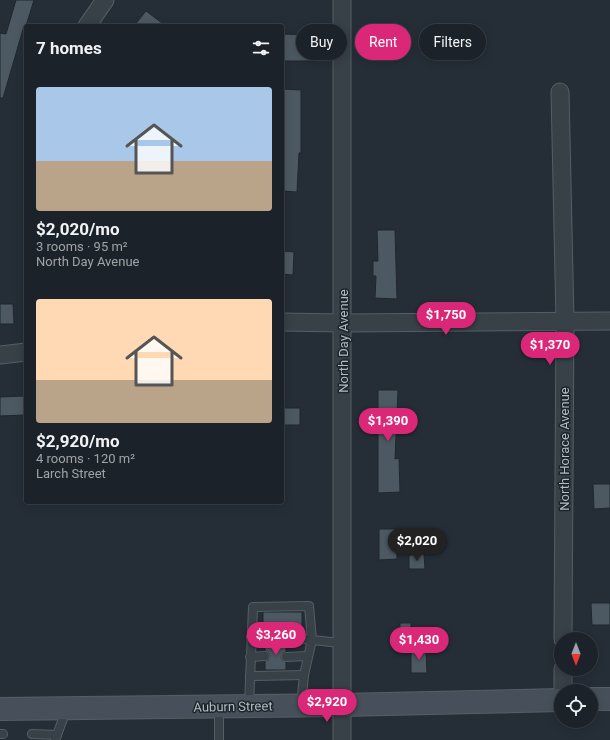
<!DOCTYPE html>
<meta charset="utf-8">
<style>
:root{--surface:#1c2229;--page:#292f35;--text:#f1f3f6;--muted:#a0a4a8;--line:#3a3f46;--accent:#db2777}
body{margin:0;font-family:Roboto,sans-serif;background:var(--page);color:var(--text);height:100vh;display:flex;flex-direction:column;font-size:15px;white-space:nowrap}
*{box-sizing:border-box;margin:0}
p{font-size:13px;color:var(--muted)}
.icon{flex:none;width:22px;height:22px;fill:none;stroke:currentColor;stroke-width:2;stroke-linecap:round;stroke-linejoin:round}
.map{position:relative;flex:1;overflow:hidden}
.sheet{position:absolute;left:24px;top:24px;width:260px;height:480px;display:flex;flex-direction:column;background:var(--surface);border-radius:4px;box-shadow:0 2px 10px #0003,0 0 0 1px var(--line)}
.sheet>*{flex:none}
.top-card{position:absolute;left:296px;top:24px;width:254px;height:36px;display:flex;gap:8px}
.needle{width:26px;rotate:180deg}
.buttons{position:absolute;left:554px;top:632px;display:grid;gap:8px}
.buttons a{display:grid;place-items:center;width:44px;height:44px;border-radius:50%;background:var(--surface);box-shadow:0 2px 10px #0003,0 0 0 1px var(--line);font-size:20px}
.price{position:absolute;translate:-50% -34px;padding:0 9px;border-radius:14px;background:var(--accent);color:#fff;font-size:13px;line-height:26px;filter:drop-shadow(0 1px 2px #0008)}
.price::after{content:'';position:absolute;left:50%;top:24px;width:12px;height:9px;margin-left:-6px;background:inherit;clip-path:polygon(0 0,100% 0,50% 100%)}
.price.active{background:#222;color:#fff}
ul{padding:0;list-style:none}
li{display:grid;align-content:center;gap:8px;height:212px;padding:0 12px}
li span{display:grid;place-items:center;height:124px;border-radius:4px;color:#555}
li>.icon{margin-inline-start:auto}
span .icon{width:72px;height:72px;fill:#fffc;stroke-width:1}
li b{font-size:17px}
h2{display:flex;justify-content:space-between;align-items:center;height:48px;padding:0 12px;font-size:17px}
.chip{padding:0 14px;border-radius:18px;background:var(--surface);box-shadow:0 2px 10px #0003,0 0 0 1px var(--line);font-size:14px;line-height:36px}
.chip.active{background:var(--accent);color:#fff}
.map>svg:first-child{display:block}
.building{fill:#4d5962;stroke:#1f272e}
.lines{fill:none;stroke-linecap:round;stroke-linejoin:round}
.lane-casing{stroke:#565e65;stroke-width:10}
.street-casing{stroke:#565e65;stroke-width:19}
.secondary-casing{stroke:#565e65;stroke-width:24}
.lane{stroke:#384048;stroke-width:8}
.street{stroke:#384048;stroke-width:17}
.secondary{stroke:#47505a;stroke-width:22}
.labels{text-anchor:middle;stroke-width:3;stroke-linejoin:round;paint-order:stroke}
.street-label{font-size:13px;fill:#b3bbc4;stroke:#1d252c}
</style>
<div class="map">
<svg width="610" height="740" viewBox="0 0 610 740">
<rect width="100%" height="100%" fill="#252e37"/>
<g class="building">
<polygon points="16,0 34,0 26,26 24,26 3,98 0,98 0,33 6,34"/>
<polygon points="146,11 166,26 134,26"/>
<polygon points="282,34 315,35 315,61 282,61"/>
<polygon points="283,89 301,90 301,153 299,153 297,192 282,191"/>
<polygon points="377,230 395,230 397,299 375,298 376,276 373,276 373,261 378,261"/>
<polygon points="282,251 294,252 293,275 282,274"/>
<polygon points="0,304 13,304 14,324 0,324"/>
<polygon points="378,390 398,390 395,459 399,458 400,492 378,493"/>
<polygon points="24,396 24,415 0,416 0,397"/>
<rect x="282" y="408" width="18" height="17"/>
<polygon points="593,484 610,484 610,508 594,509"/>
<polygon points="379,529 396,529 397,559 379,560"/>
<polygon points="424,554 425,569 409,569 409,555"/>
<polygon points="591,603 610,603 610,625 592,625"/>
<polygon points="263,612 302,612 302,633 263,632"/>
<rect x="400" y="623" width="11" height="15"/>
<polygon points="265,642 286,642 286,652 283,653 281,657 282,660 286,662 286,670 265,670 265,661 268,660 270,656 269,653 265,651"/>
<polygon points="426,649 427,673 411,673 411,650"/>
</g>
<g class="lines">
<defs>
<g id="lane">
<polyline points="251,637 286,637 312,640 304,675 301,705"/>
<polyline points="250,657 265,656"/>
<polyline points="286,657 308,656"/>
<polyline points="250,676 304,675"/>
<polyline points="249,705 253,607 309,606 312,640 341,643"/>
<polyline points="0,734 3,734"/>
<polyline points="32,734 57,735"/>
<polyline points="55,740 66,711"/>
<polyline points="219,740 219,707"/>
</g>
<g id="street">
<polyline points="87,26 105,0"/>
<polyline points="560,92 565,320 563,639"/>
<polyline points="282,322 343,323 610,321"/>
<polyline points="0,355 26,352"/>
<polyline points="563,691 563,669"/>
<polyline points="342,740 342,0"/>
</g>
<g id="secondary">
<polyline points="591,699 610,699"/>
<polyline points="0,709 341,705 561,700"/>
</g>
</defs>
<use href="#lane" class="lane-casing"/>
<use href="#street" class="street-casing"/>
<use href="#secondary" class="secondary-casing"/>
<use href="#lane" class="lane"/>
<use href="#street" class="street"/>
<use href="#secondary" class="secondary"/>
</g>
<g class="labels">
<g class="street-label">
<text transform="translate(343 341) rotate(-90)" y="5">North Day Avenue</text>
<text transform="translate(564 449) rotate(-90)" y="5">North Horace Avenue</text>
<text transform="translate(233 706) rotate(-1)" y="5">Auburn Street</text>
</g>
</g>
</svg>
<div class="buttons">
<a><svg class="needle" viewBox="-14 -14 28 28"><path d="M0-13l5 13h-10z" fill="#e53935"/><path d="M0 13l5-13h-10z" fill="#a0a4a8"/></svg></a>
<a><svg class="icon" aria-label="locate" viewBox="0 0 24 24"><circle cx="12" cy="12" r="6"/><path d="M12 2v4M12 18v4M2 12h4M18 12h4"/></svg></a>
</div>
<b class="price" style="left:446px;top:336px">$1,750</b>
<b class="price" style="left:550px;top:366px">$1,370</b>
<b class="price" style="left:388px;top:442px">$1,390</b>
<b class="price active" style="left:417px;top:562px">$2,020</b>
<b class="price" style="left:276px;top:656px">$3,260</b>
<b class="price" style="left:419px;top:661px">$1,430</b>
<b class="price" style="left:327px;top:723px">$2,920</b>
<div class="top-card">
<a class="chip">Buy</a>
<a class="chip active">Rent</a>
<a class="chip">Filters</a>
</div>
<section class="sheet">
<h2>7 homes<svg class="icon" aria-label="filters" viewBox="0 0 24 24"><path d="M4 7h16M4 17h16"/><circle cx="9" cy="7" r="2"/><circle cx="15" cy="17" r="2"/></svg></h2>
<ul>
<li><span style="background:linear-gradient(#a9c7e8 60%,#b9a48a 0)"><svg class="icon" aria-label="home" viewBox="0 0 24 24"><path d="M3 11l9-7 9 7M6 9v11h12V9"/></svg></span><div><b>$2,020/mo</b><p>3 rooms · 95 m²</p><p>North Day Avenue</p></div></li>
<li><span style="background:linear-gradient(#ffd9b3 65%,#b9a48a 0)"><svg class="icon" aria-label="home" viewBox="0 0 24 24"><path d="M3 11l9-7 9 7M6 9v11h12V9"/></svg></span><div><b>$2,920/mo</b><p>4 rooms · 120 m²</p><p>Larch Street</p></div></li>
</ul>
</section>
</div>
